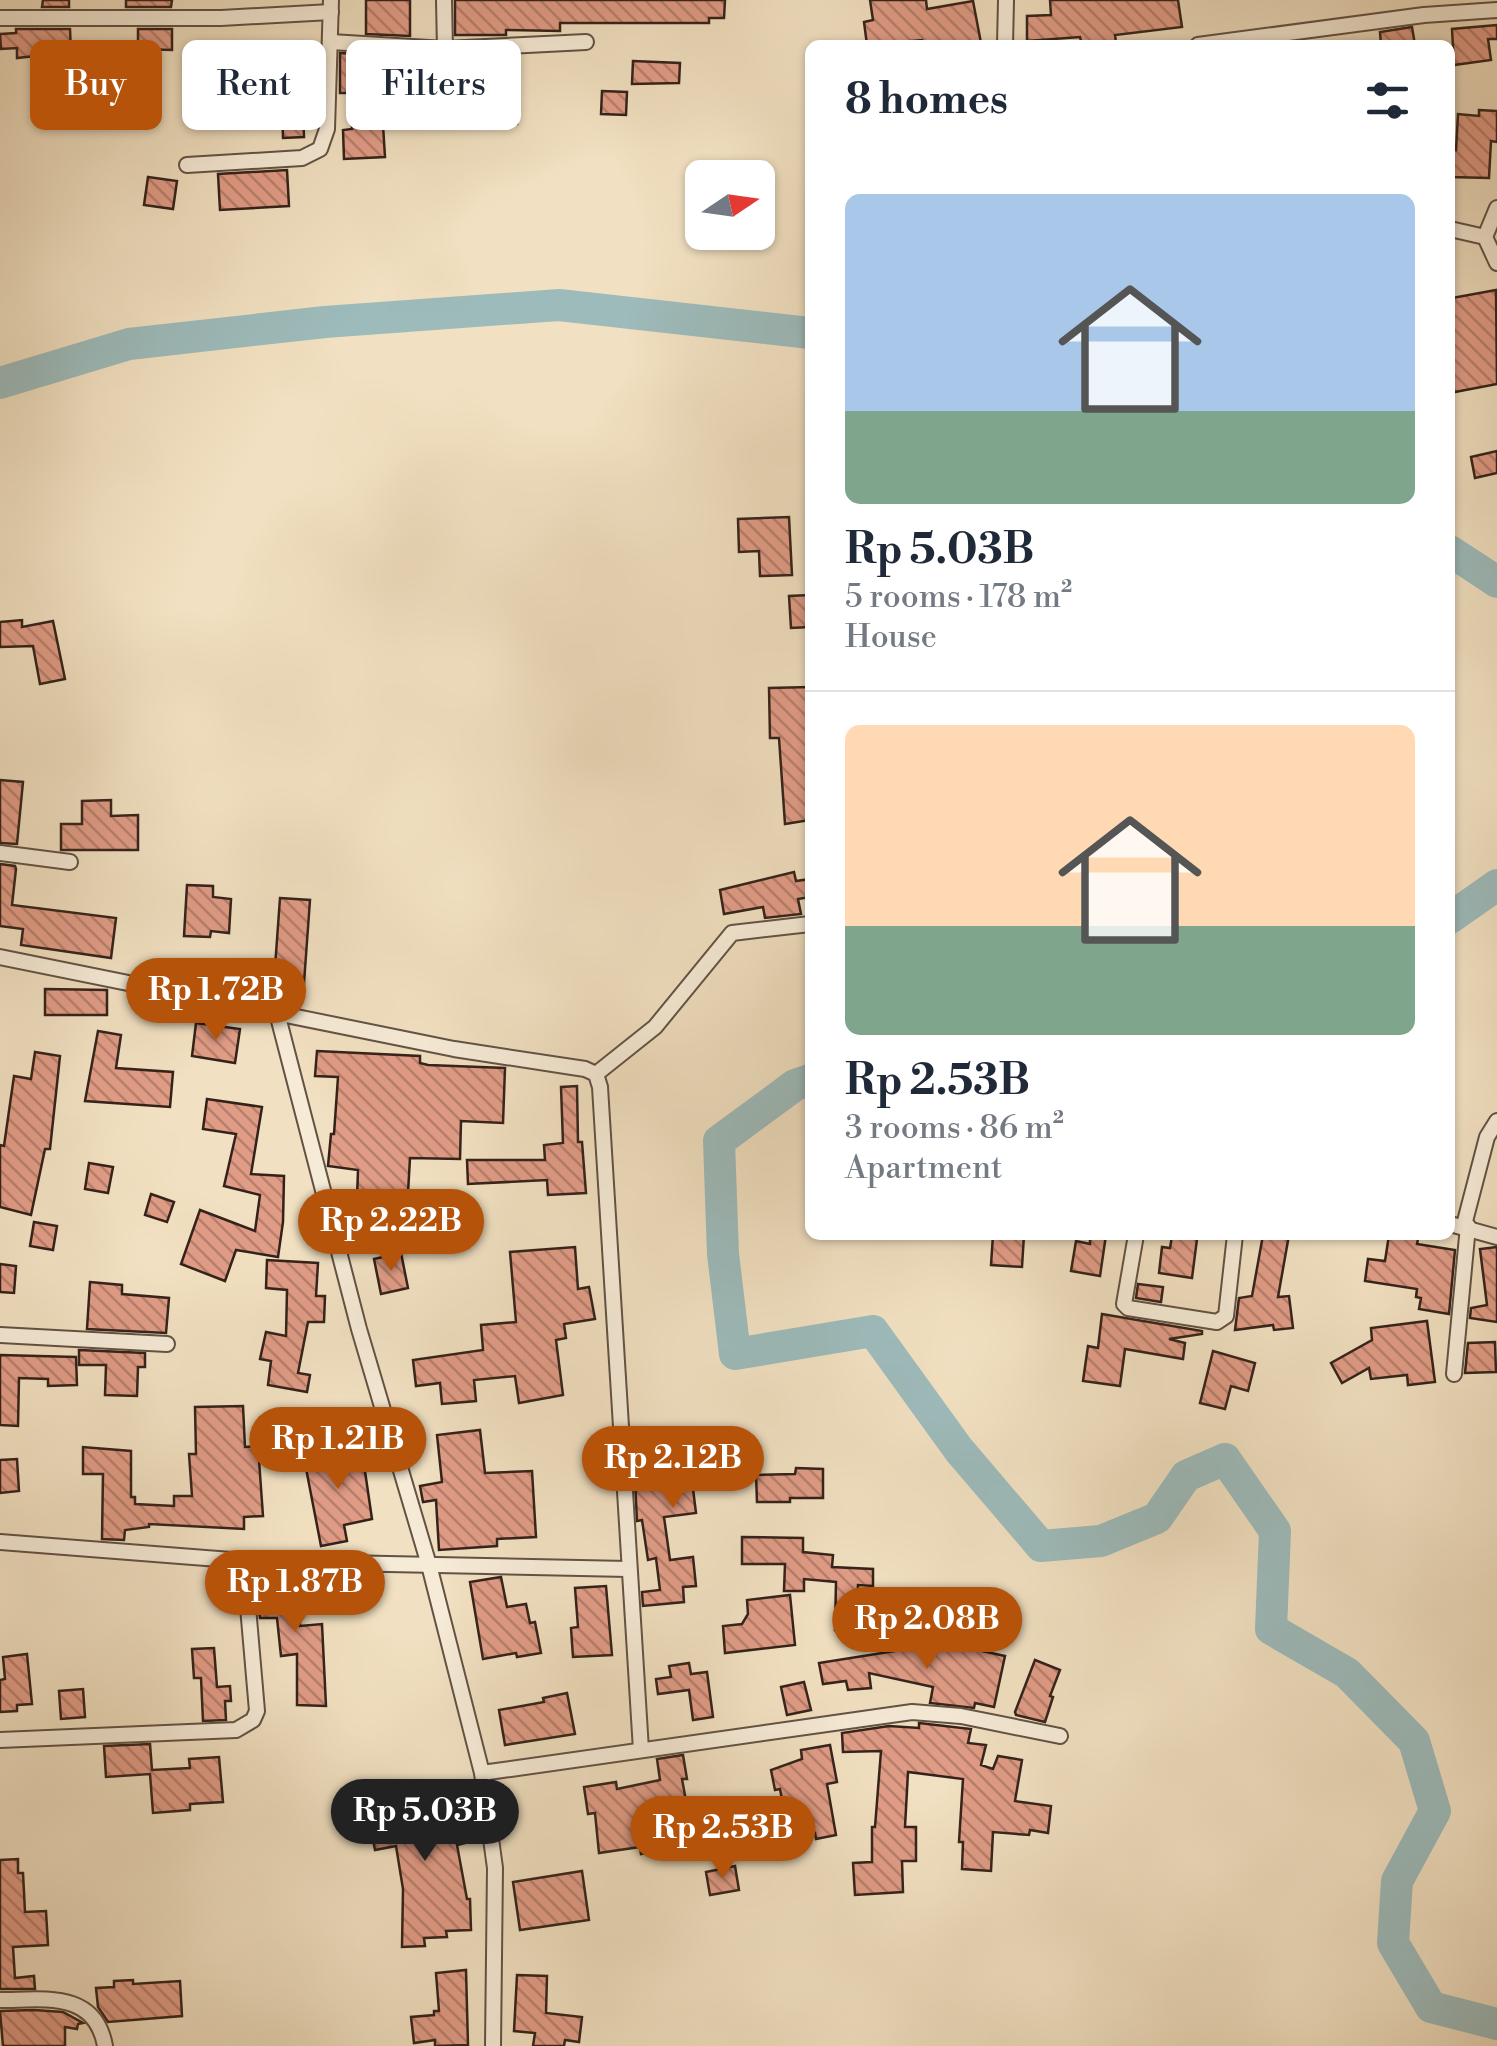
<!DOCTYPE html>
<meta charset="utf-8">
<style>
:root{--surface:#fff;--page:#f6f6f7;--text:#1f2937;--muted:#747a83;--line:#e0e1e3;--accent:#b45309}
body{margin:0;font-family:"Libre Bodoni",serif;background:var(--page);color:var(--text);height:100vh;display:flex;flex-direction:column;font-size:38px;white-space:nowrap}
*{box-sizing:border-box;margin:0}
p{font-size:32px;color:var(--muted)}
.icon{flex:none;width:55px;height:55px;fill:none;stroke:currentColor;stroke-width:2;stroke-linecap:round;stroke-linejoin:round}
.map{position:relative;flex:1;overflow:hidden}
.panel{position:absolute;left:805px;top:40px;width:650px;height:1200px;display:flex;flex-direction:column;background:var(--surface);border-radius:15px;box-shadow:0 2px 8px #0004}
.panel>*{flex:none}
.guide{position:absolute;left:30px;top:40px;width:625px;height:90px;display:flex;gap:20px}
.needle{width:65px;rotate:77deg}
.controls{position:absolute;left:685px;top:160px;display:grid;gap:20px}
.controls a{display:grid;place-items:center;width:90px;height:90px;border-radius:15px;background:var(--surface);box-shadow:0 2px 8px #0004;font-size:50px}
.price{position:absolute;translate:-50% -85px;padding:0 22px;border-radius:35px;background:var(--accent);color:#fff;font-size:32px;line-height:65px;filter:drop-shadow(0 2px 5px #0008)}
.price::after{content:'';position:absolute;left:50%;top:60px;width:30px;height:22px;margin-left:-15px;background:inherit;clip-path:polygon(0 0,100% 0,50% 100%)}
.price.selected{background:#222;color:#fff}
ul{padding:0;list-style:none}
li{display:grid;align-content:center;gap:20px;height:530px;padding:0 40px}
li+li{border-top:2px solid var(--line)}
li span{display:grid;place-items:center;height:310px;border-radius:15px;color:#555}
li>.icon{margin-inline-start:auto}
span .icon{width:180px;height:180px;fill:#fffc;stroke-width:1}
li b{font-size:42px}
h2{display:flex;justify-content:space-between;align-items:center;height:120px;padding:0 40px;font-size:42px}
.pill{padding:0 35px;border-radius:15px;background:var(--surface);box-shadow:0 2px 8px #0004;font-size:35px;line-height:90px}
.pill.selected{background:var(--accent);color:#fff}
.map>svg:first-child{display:block}
.lines{fill:none;stroke-linecap:round;stroke-linejoin:round}
.river{stroke:#9dbbbb;stroke-width:32}
.building{fill:url(#building-back-hatch);stroke:#34221a;stroke-width:2.5}
.street-casing{stroke:#635244;stroke-width:18}
.street{stroke:#f6ebd7;stroke-width:14}
</style>
<div class="map">
<svg width="1497" height="2046" viewBox="0 0 1497 2046">
<defs>
<pattern id="building-back-hatch" width="6" height="6" patternUnits="userSpaceOnUse" patternTransform="scale(2.5)"><rect width="6" height="6" fill="#e19c86"/><path d="M-1 5l2 2M0 0l6 6M5-1l2 2" fill="none" stroke="#b77f6d"/></pattern>
</defs>
<rect width="100%" height="100%" fill="#f1e0c1"/>
<filter id="stains"><feTurbulence type="fractalNoise" baseFrequency=".002" numOctaves="4"/><feColorMatrix values="0 0 0 0 .2 0 0 0 0 .09 0 0 0 0 .02 0 0 0 .5 -.17"/></filter>
<radialGradient id="worn" r=".72"><stop offset=".6" stop-color="#630" stop-opacity="0"/><stop offset="1" stop-color="#630" stop-opacity=".3"/></radialGradient>
<g class="lines">
<g class="river">
<polyline points="0,383 129,344 325,322 559,305 810,333"/>
<polyline points="1450,551 1497,582"/>
<polyline points="1450,918 1497,885"/>
<polyline points="810,1080 795,1085 719,1141 723,1254 735,1354 873,1331 959,1450 1041,1546 1101,1541 1157,1518 1186,1476 1225,1459 1275,1531 1271,1629 1347,1673 1414,1741 1435,1811 1397,1881 1393,1943 1431,2007 1497,2024"/>
</g>
</g>
<g class="building">
<polygon points="43,0 69,0 69,7 42,7"/>
<polygon points="126,0 172,0 171,7 126,7"/>
<polygon points="366,0 410,0 410,36 366,34"/>
<polygon points="455,0 725,0 724,18 709,18 709,23 560,23 560,31 506,30 506,35 455,35"/>
<polygon points="870,0 926,0 927,9 973,1 981,43 923,45 922,40 867,45 864,22 873,20"/>
<polygon points="1050,0 1178,0 1182,27 1115,35 1116,42 1082,45 1080,37 1027,41 1027,16 1051,15"/>
<polygon points="1497,25 1497,39 1488,39 1491,60 1454,65 1452,29"/>
<polygon points="1412,27 1415,45 1381,45 1380,32"/>
<polygon points="16,29 70,29 71,52 17,58 17,48 1,49 0,34 16,33"/>
<polygon points="138,29 172,29 172,50 138,49"/>
<polygon points="267,44 287,44 287,71 296,71 296,109 303,109 304,137 283,138 282,103 272,103 272,99 243,99 243,69 233,68 233,47 267,47"/>
<polygon points="340,53 407,57 407,67 448,65 451,120 383,125 385,157 344,159 343,130 352,129 351,93 340,93"/>
<polygon points="633,61 680,63 679,83 632,84"/>
<polygon points="492,78 518,79 517,124 491,124"/>
<polygon points="602,91 627,92 626,115 601,114"/>
<polygon points="1479,110 1497,111 1497,142 1491,141 1489,178 1450,177 1450,150 1456,150 1458,114 1479,116"/>
<polygon points="287,170 289,206 220,210 218,174"/>
<polygon points="148,177 177,181 173,209 144,205"/>
<polygon points="1496,290 1497,384 1450,393 1452,298"/>
<polygon points="1497,451 1497,473 1475,478 1471,457"/>
<polygon points="789,517 792,575 760,576 759,551 739,552 738,519"/>
<polygon points="810,595 810,627 791,628 789,596"/>
<polygon points="22,620 22,627 53,621 65,679 40,684 33,646 0,647 0,622"/>
<polygon points="810,687 810,820 785,824 779,738 770,738 769,688"/>
<polygon points="0,780 23,782 17,844 0,843"/>
<polygon points="111,800 111,816 138,815 138,850 61,850 61,824 82,824 82,801"/>
<polygon points="0,864 15,866 16,869 12,905 116,918 111,958 21,945 23,929 0,926"/>
<polygon points="794,872 796,881 810,879 810,897 798,899 801,914 765,918 763,907 724,914 720,890"/>
<polygon points="187,885 213,886 213,897 231,899 229,933 211,931 210,937 184,936"/>
<polygon points="280,898 310,900 304,983 274,981"/>
<polygon points="45,989 107,990 107,1015 45,1015"/>
<polygon points="196,1023 240,1029 235,1063 192,1056"/>
<polygon points="98,1031 121,1035 116,1068 173,1072 170,1107 85,1101"/>
<polygon points="317,1051 420,1056 420,1063 428,1065 505,1068 503,1123 461,1121 460,1159 410,1158 406,1228 356,1226 358,1170 328,1166 331,1134 334,1134 338,1077 315,1076"/>
<polygon points="35,1052 60,1056 50,1149 45,1149 31,1215 0,1207 0,1145 4,1146 14,1076 31,1079"/>
<polygon points="577,1086 578,1142 582,1142 586,1193 548,1195 547,1180 468,1184 467,1160 545,1160 544,1145 563,1143 561,1087"/>
<polygon points="207,1099 262,1107 251,1174 284,1176 283,1222 278,1257 236,1250 225,1281 181,1264 200,1210 255,1231 260,1195 224,1186 236,1134 203,1129"/>
<polygon points="89,1163 113,1167 108,1193 85,1189"/>
<polygon points="151,1194 174,1202 167,1222 145,1215"/>
<polygon points="34,1222 57,1226 53,1250 30,1246"/>
<polygon points="993,1235 1024,1235 1022,1267 991,1265"/>
<polygon points="1090,1235 1106,1235 1100,1276 1071,1271 1076,1241 1090,1244"/>
<polygon points="1263,1235 1289,1235 1278,1297 1289,1296 1293,1328 1274,1330 1273,1325 1235,1330 1239,1298 1252,1296"/>
<polygon points="1389,1235 1418,1239 1417,1244 1455,1250 1449,1314 1419,1309 1421,1298 1416,1297 1417,1289 1365,1281 1368,1259 1385,1261"/>
<polygon points="1172,1236 1197,1239 1192,1278 1159,1273 1162,1247 1170,1248"/>
<polygon points="575,1247 578,1289 589,1287 595,1319 564,1324 566,1338 556,1340 563,1395 519,1403 515,1376 474,1380 476,1401 442,1404 440,1383 416,1386 413,1360 483,1350 481,1325 516,1322 510,1252"/>
<polygon points="1497,1247 1497,1322 1470,1318 1471,1308 1487,1305 1480,1249"/>
<polygon points="401,1253 408,1288 381,1294 374,1259"/>
<polygon points="267,1260 318,1263 316,1296 325,1296 324,1322 308,1322 298,1373 310,1375 307,1392 268,1385 271,1361 260,1359 266,1332 286,1336 287,1290 266,1288"/>
<polygon points="0,1264 16,1266 14,1293 0,1292"/>
<polygon points="90,1282 122,1285 122,1294 169,1298 166,1333 87,1329"/>
<polygon points="1138,1284 1163,1287 1161,1302 1136,1298"/>
<polygon points="1102,1314 1202,1331 1202,1334 1169,1339 1185,1343 1183,1359 1125,1349 1120,1386 1083,1381 1088,1346 1098,1348"/>
<polygon points="1427,1321 1435,1382 1408,1385 1407,1375 1371,1379 1369,1368 1342,1383 1331,1363 1372,1340 1371,1328"/>
<polygon points="1495,1342 1496,1372 1465,1373 1468,1343"/>
<polygon points="79,1350 145,1353 145,1367 138,1367 137,1396 105,1395 106,1365 79,1365"/>
<polygon points="1213,1351 1255,1363 1248,1391 1231,1386 1225,1409 1200,1403"/>
<polygon points="0,1355 76,1357 77,1385 48,1386 48,1379 19,1378 18,1426 0,1425"/>
<polygon points="243,1406 245,1447 258,1446 263,1516 244,1517 244,1529 149,1524 149,1527 125,1530 124,1540 102,1539 103,1474 83,1474 83,1447 131,1451 131,1497 135,1497 135,1504 174,1506 174,1496 192,1496 189,1454 196,1454 195,1407"/>
<polygon points="480,1430 485,1473 532,1471 536,1537 497,1539 497,1546 439,1550 436,1500 423,1502 420,1486 442,1482 437,1435"/>
<polygon points="361,1444 372,1519 344,1525 347,1541 321,1546 304,1458"/>
<polygon points="738,1449 741,1472 692,1481 696,1513 664,1517 670,1560 693,1557 696,1586 683,1587 684,1602 643,1606 642,1592 660,1590 656,1558 648,1560 642,1520 637,1521 634,1460"/>
<polygon points="17,1459 19,1491 0,1493 0,1460"/>
<polygon points="796,1468 823,1469 823,1498 790,1498 790,1502 757,1502 756,1475 795,1474"/>
<polygon points="742,1537 803,1538 803,1552 833,1555 832,1567 873,1569 873,1586 858,1585 856,1631 835,1630 836,1582 804,1579 804,1591 784,1591 785,1564 742,1564"/>
<polygon points="256,1572 290,1573 290,1582 299,1582 300,1626 322,1624 326,1706 297,1705 297,1654 281,1656 277,1618 260,1618"/>
<polygon points="501,1577 507,1607 526,1604 530,1623 535,1622 541,1653 517,1657 516,1653 483,1659 470,1582"/>
<polygon points="606,1586 612,1655 573,1657 571,1628 578,1627 575,1588"/>
<polygon points="790,1595 795,1645 725,1653 723,1626 742,1624 748,1614 747,1600"/>
<polygon points="945,1643 1005,1656 994,1707 975,1703 974,1708 930,1703 933,1687 869,1673 871,1688 848,1690 846,1681 823,1684 819,1663"/>
<polygon points="214,1648 217,1687 230,1686 231,1701 225,1701 226,1720 203,1721 201,1678 194,1678 192,1649"/>
<polygon points="27,1654 32,1704 17,1705 17,1711 0,1712 0,1680 5,1679 3,1657"/>
<polygon points="1035,1660 1060,1670 1050,1696 1053,1697 1045,1722 1016,1715 1015,1712"/>
<polygon points="689,1663 691,1674 707,1672 713,1717 693,1720 689,1690 658,1694 656,1679 671,1677 669,1666"/>
<polygon points="804,1682 811,1710 787,1715 781,1687"/>
<polygon points="83,1689 85,1717 61,1719 59,1691"/>
<polygon points="567,1693 575,1734 505,1745 499,1710 544,1702 543,1698"/>
<polygon points="919,1723 971,1729 968,1743 986,1745 981,1765 993,1769 998,1756 1022,1760 1015,1801 1051,1806 1048,1833 1030,1830 1029,1835 993,1832 991,1871 962,1869 963,1842 959,1842 963,1779 908,1772 905,1827 916,1827 916,1861 902,1861 903,1892 855,1895 853,1863 872,1862 872,1827 875,1827 881,1751 843,1752 842,1733 889,1726 919,1728"/>
<polygon points="150,1744 152,1770 190,1768 189,1759 219,1757 223,1802 190,1804 190,1810 153,1813 150,1774 106,1777 104,1746"/>
<polygon points="830,1745 837,1782 827,1784 836,1835 816,1839 815,1833 789,1838 780,1789 775,1790 771,1770 802,1759 801,1750"/>
<polygon points="683,1755 687,1779 682,1779 691,1828 664,1833 668,1849 641,1854 640,1847 599,1853 595,1813 588,1814 584,1787 616,1782 617,1789 660,1780 657,1759"/>
<polygon points="425,1787 431,1816 461,1809 469,1842 457,1845 467,1899 470,1899 471,1930 446,1931 447,1937 424,1938 425,1946 402,1947 403,1889 396,1846 375,1850 366,1804 391,1800 408,1794 407,1791"/>
<polygon points="18,1859 18,1873 23,1873 25,1912 46,1911 48,1945 13,1947 15,1978 34,1976 35,1989 0,1989 0,1860"/>
<polygon points="735,1866 739,1890 710,1895 706,1872"/>
<polygon points="582,1871 589,1920 520,1930 513,1882"/>
<polygon points="466,1970 468,2045 435,2046 435,2040 414,2043 411,2017 434,2015 434,2011 439,2011 436,1973"/>
<polygon points="517,1975 547,1976 546,2013 582,2017 579,2042 565,2040 564,2046 533,2046 535,2033 514,2031"/>
<polygon points="133,1980 133,1984 180,1981 182,2016 108,2022 98,2007 96,1988 114,1987 114,1981"/>
<polygon points="34,2010 63,2012 83,2023 78,2024 77,2029 65,2027 65,2046 3,2046 0,2011"/>
</g>
<g class="lines">
<defs>
<g id="street">
<polyline points="444,0 445,49"/>
<polyline points="0,18 221,18 331,12"/>
<polyline points="331,42 445,49 586,42"/>
<polyline points="1005,45 1006,0"/>
<polyline points="1198,45 1424,15 1497,10"/>
<polyline points="187,165 302,158 320,149 327,129 331,0"/>
<polyline points="1497,208 1485,237 1497,263"/>
<polyline points="1450,229 1485,237"/>
<polyline points="0,853 70,862"/>
<polyline points="0,957 454,1049 585,1069 596,1074 600,1087 641,1750"/>
<polyline points="277,1013 359,1329 429,1565 482,1773 495,1868 493,2046"/>
<polyline points="596,1074 655,1027 732,933 810,924"/>
<polyline points="1450,1224 1497,1237"/>
<polyline points="1464,1225 1487,1137 1497,1121"/>
<polyline points="1136,1235 1124,1304 1128,1308 1217,1322 1226,1316 1235,1235"/>
<polyline points="0,1335 167,1344"/>
<polyline points="1454,1374 1468,1226"/>
<polyline points="0,1542 244,1561 628,1569"/>
<polyline points="0,1740 236,1730 253,1720 257,1711 244,1561"/>
<polyline points="482,1773 912,1712 961,1716 1060,1736"/>
<path d="M0,2000C44,2000 95,1990 105,2046"/>
</g>
</defs>
<use href="#street" class="street-casing"/>
<use href="#street" class="street"/>
</g>
<rect width="100%" height="100%" filter="url(#stains)"/>
<rect width="100%" height="100%" fill="url(#worn)"/>
</svg>
<div class="controls">
<a><svg class="needle" viewBox="-14 -14 28 28"><path d="M0-13l5 13h-10z" fill="#e53935"/><path d="M0 13l5-13h-10z" fill="#747a83"/></svg></a>
</div>
<b class="price" style="left:216px;top:1043px">Rp 1.72B</b>
<b class="price" style="left:391px;top:1274px">Rp 2.22B</b>
<b class="price" style="left:338px;top:1492px">Rp 1.21B</b>
<b class="price" style="left:673px;top:1511px">Rp 2.12B</b>
<b class="price" style="left:295px;top:1635px">Rp 1.87B</b>
<b class="price" style="left:927px;top:1672px">Rp 2.08B</b>
<b class="price selected" style="left:425px;top:1864px">Rp 5.03B</b>
<b class="price" style="left:723px;top:1881px">Rp 2.53B</b>
<div class="guide">
<a class="pill selected">Buy</a>
<a class="pill">Rent</a>
<a class="pill">Filters</a>
</div>
<section class="panel">
<h2>8 homes<svg class="icon" aria-label="filters" viewBox="0 0 24 24"><path d="M4 7h16M4 17h16"/><circle cx="9" cy="7" r="2"/><circle cx="15" cy="17" r="2"/></svg></h2>
<ul>
<li><span style="background:linear-gradient(#a9c7e8 70%,#7fa58c 0)"><svg class="icon" aria-label="home" viewBox="0 0 24 24"><path d="M3 11l9-7 9 7M6 9v11h12V9"/></svg></span><div><b>Rp 5.03B</b><p>5 rooms · 178 m²</p><p>House</p></div></li>
<li><span style="background:linear-gradient(#ffd9b3 65%,#7fa58c 0)"><svg class="icon" aria-label="home" viewBox="0 0 24 24"><path d="M3 11l9-7 9 7M6 9v11h12V9"/></svg></span><div><b>Rp 2.53B</b><p>3 rooms · 86 m²</p><p>Apartment</p></div></li>
</ul>
</section>
</div>
